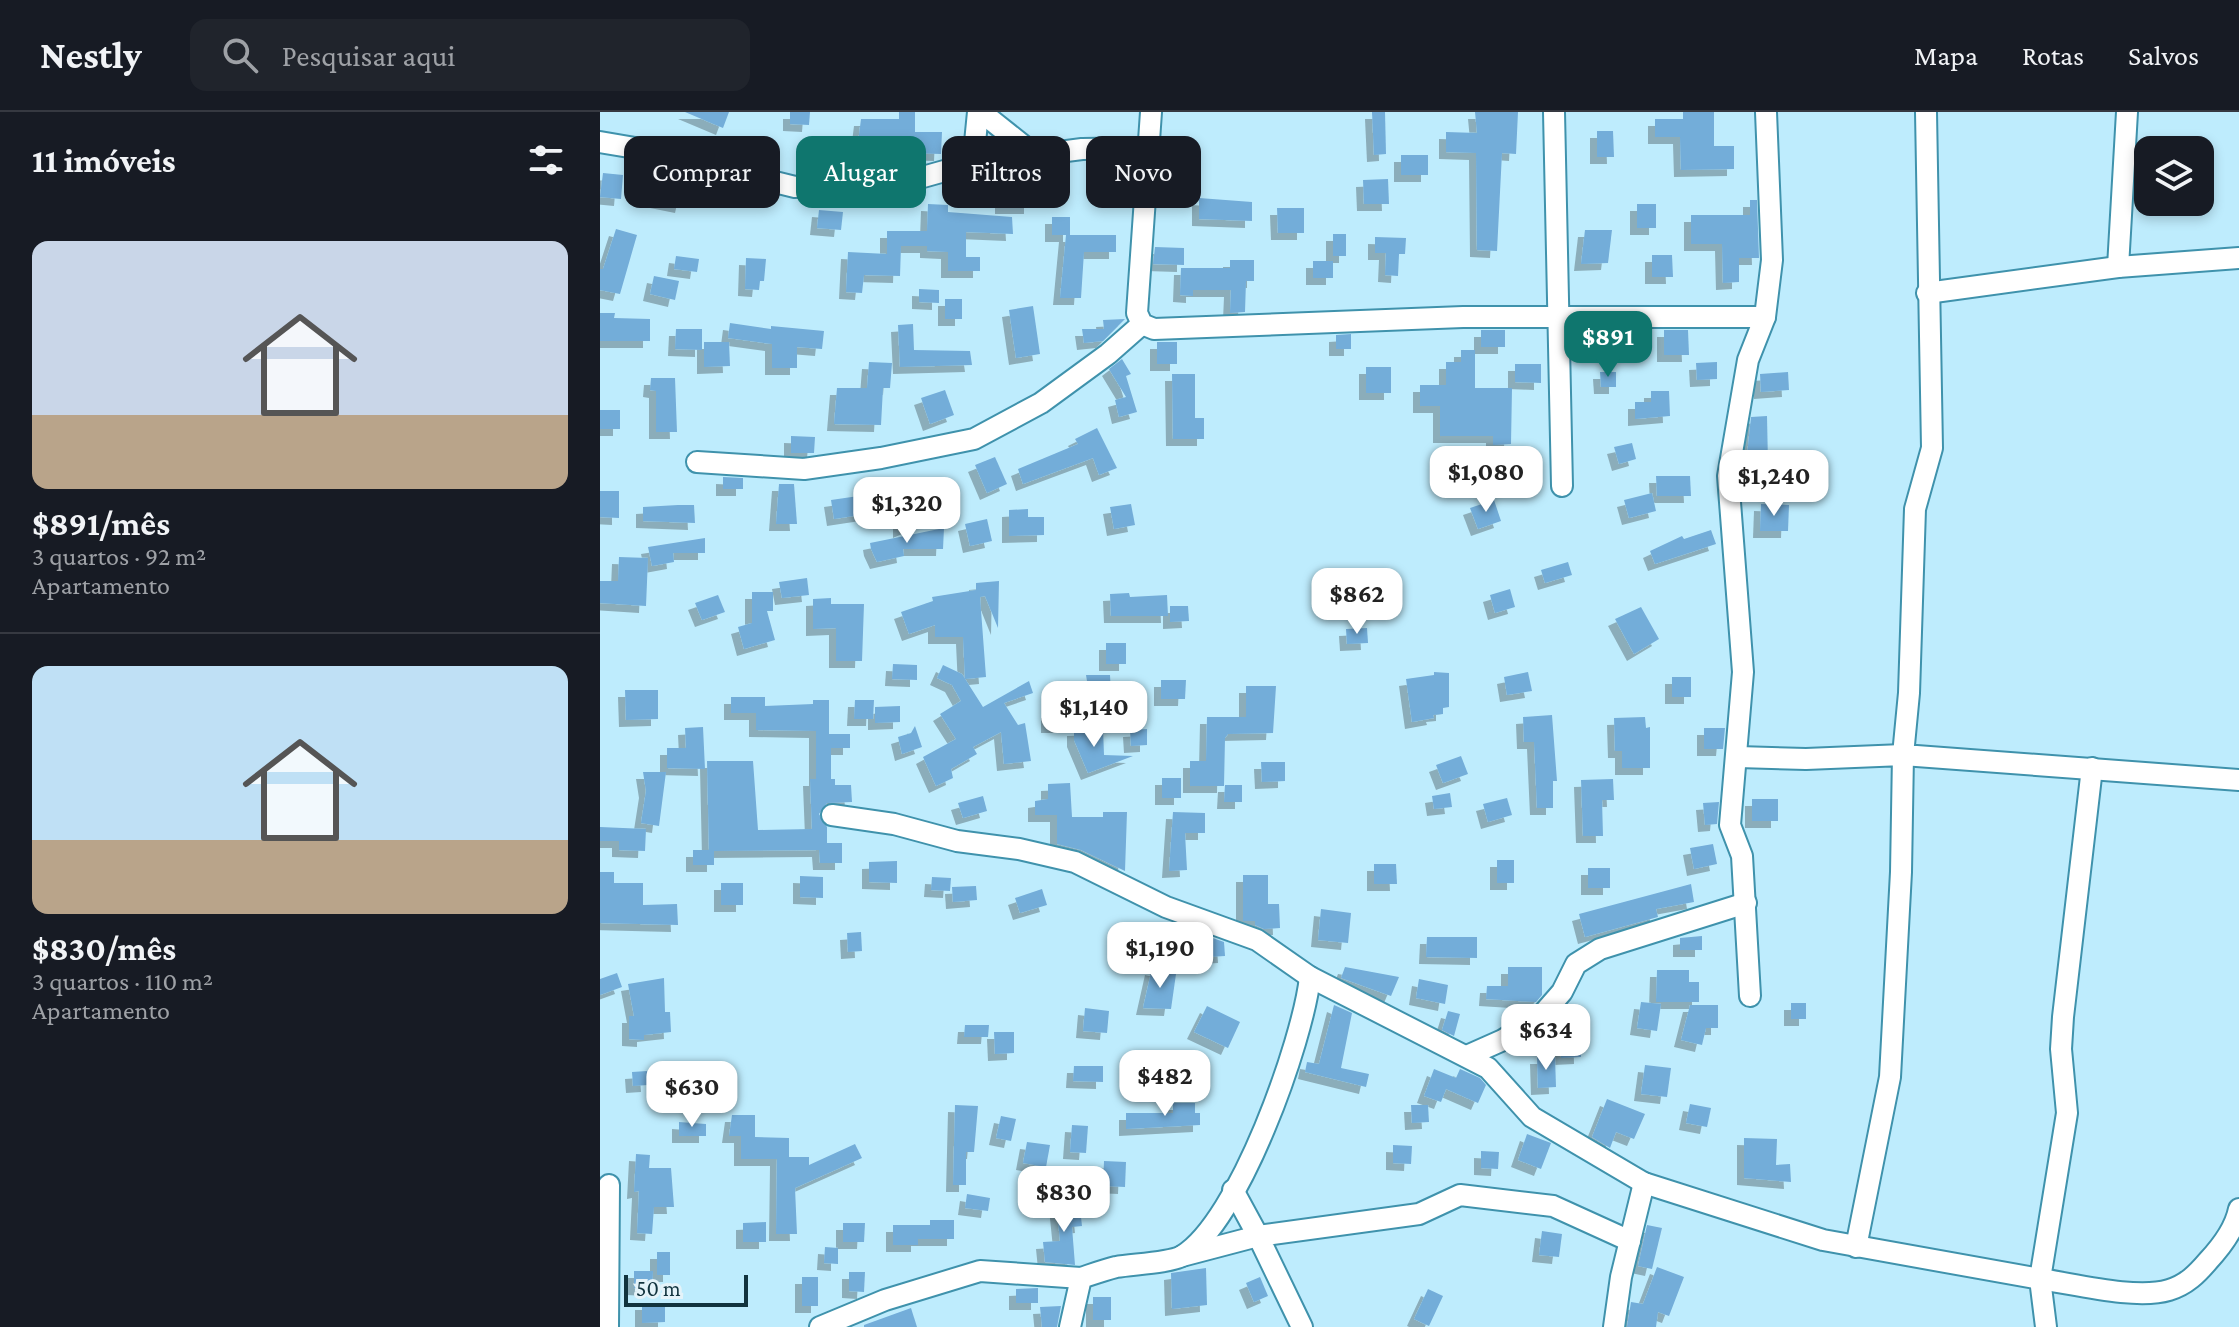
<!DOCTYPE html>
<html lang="pt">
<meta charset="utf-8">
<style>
:root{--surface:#171b24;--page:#20242c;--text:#f1f3f6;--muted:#9ea1a6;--line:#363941;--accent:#0f766e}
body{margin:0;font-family:"Crimson Pro",serif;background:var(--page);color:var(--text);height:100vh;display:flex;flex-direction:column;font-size:30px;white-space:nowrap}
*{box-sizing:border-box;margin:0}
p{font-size:26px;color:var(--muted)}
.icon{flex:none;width:44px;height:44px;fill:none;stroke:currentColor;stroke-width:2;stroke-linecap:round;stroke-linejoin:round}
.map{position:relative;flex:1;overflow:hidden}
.sheet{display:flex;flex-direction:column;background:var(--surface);width:600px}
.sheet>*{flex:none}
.banner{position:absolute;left:24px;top:24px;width:760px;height:72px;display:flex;gap:16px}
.fabs{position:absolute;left:1534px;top:24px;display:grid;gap:16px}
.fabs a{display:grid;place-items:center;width:80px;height:80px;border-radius:16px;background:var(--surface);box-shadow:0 4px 12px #0003;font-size:40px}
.scale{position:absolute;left:24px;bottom:20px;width:124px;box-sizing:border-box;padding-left:8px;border:4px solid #11333e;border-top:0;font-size:22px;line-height:28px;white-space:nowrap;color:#11333e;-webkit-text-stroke:6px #e4f3f9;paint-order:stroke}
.price{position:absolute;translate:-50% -68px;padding:0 18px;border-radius:16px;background:#fff;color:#222;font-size:26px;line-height:52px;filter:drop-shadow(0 2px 4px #0008)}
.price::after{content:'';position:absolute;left:50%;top:48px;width:24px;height:18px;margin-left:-12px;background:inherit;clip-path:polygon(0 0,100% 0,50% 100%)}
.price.active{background:var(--accent);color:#fff}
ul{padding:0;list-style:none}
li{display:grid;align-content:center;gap:16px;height:424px;padding:0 32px}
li+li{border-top:2px solid var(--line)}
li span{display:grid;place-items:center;height:248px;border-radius:16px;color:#555}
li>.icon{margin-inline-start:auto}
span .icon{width:144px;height:144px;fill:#fffc;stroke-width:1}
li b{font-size:34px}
h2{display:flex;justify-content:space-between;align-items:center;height:96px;padding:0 32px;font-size:34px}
.chip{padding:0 28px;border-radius:16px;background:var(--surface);box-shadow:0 4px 12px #0003;font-size:28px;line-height:72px}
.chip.active{background:var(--accent);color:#fff}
header{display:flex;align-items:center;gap:48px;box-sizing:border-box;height:112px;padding:0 40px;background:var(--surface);border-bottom:2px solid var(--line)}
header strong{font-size:38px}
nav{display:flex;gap:44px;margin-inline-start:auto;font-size:28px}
.search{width:560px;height:72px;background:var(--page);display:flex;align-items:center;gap:20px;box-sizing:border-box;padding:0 28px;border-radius:16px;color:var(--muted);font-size:30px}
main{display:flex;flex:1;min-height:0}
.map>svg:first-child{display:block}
.building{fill:#73add9;filter:url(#shadow)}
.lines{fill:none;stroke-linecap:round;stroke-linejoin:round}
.minor-casing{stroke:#3f92ac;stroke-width:24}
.minor{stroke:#fff;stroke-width:20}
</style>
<header>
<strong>Nestly</strong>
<div class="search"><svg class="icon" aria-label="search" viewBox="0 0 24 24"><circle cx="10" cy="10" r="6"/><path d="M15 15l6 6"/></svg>Pesquisar aqui</div>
<nav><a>Mapa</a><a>Rotas</a><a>Salvos</a></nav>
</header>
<main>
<section class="sheet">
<h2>11 imóveis<svg class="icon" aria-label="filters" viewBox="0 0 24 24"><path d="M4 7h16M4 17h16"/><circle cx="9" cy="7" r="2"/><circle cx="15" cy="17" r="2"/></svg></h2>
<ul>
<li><span style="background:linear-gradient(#c9d6e8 70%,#b9a48a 0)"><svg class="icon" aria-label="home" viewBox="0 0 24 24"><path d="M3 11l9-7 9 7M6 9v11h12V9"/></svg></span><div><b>$891/mês</b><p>3 quartos · 92 m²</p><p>Apartamento</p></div></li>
<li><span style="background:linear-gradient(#bfe0f5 70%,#b9a48a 0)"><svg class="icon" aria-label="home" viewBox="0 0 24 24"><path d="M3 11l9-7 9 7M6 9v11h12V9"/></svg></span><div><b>$830/mês</b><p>3 quartos · 110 m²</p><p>Apartamento</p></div></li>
</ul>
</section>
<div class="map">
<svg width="1639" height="1215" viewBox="0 0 1639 1215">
<defs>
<filter id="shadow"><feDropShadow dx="-7" dy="7" stdDeviation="0" flood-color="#0004"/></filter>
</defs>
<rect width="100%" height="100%" fill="#beecfd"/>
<g class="building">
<polygon points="85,0 129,0 123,16"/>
<polygon points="190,0 210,0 209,13 190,12"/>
<polygon points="299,0 315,0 315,20 342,20 341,42 309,41 309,27 276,27 276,39 257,39 261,7 299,7"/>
<polygon points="772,0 785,0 786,42 774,43"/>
<polygon points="875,0 918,0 916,42 902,41 897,139 877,138 876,41 846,40 846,20 877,21"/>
<polygon points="1083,0 1114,0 1114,34 1134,34 1134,57 1081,58 1080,25 1055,25 1055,7 1083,7"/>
<polygon points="997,19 1013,19 1014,45 997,45"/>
<polygon points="154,29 174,39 166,55 145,48"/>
<polygon points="227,37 255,38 254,56 227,56"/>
<rect x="801" y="43" width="27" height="20"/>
<polygon points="468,52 468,75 442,75 442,55"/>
<polygon points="59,55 89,62 82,94 52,88"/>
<polygon points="3,61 23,63 21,87 0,85"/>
<polygon points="788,67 789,92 764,92 763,68"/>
<rect x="402" y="72" width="29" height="23"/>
<polygon points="599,86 652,90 652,109 599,107"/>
<polygon points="1150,88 1157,88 1159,146 1139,146 1139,170 1123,171 1122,132 1091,132 1091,103 1150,103"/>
<polygon points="328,92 348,93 348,100 412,105 413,122 366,120 366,145 380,145 380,159 348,159 348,140 327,139 327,134 301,134 300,164 264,163 262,181 246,180 248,140 287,142 287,119 327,119"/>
<rect x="1037" y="92" width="19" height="24"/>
<polygon points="677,96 704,96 704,121 678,121"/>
<polygon points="219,98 243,100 241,118 217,116"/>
<polygon points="452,105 470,105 470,123 516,123 516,140 484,140 481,186 460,186 466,123 452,123"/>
<polygon points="16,117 37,123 20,182 0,178 0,157 3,157"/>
<polygon points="985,118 1012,118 1008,151 981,152"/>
<rect x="733" y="122" width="13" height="22"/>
<polygon points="775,125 806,126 805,142 799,142 798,164 785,163 786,141 775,141"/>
<polygon points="555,135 584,136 584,153 553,152"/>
<polygon points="1052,143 1072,143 1073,165 1052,165"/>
<polygon points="76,144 99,147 97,160 74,157"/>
<polygon points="146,146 166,147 164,169 160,169 159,178 145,177"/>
<polygon points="630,148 654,148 654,169 646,169 645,200 630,201 631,178 593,178 593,184 580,183 581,156 630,156"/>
<rect x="713" y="149" width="20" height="17"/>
<polygon points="54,164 79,169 75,188 50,182"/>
<polygon points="319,177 339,178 339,191 319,190"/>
<rect x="345" y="187" width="17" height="20"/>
<polygon points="433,194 440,242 416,246 409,198"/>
<polygon points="0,201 15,201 14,206 50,207 50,229 0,229"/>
<polygon points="525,207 503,229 484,231 482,217 504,217 503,208"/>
<polygon points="130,211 171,217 171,214 224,219 222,237 197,235 197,256 172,256 172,232 128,226"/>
<polygon points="313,212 314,238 370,239 372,253 300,255 298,213"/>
<polygon points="76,217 102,217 102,238 75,237"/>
<rect x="881" y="218" width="24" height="17"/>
<polygon points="1064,218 1088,218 1089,243 1064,243"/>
<polygon points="751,222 751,237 736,237 736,223"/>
<polygon points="104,230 129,230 130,254 104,255"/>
<rect x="557" y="230" width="20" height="22"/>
<polygon points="861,238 875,238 875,276 912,276 911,332 893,333 893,324 840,324 840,294 820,294 820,273 846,273 846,250 861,250"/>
<polygon points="522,247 531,262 526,264 537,300 519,305 515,288 526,285 509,257"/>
<polygon points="269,250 292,251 290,276 283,276 281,313 234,312 237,276 267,276"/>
<polygon points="1117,250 1117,267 1097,268 1096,251"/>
<polygon points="915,252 941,252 941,271 915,270"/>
<rect x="766" y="255" width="25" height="26"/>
<polygon points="1000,260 1016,260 1016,275 1001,275"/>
<polygon points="1188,260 1189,278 1161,280 1160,262"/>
<polygon points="572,262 595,262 595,306 604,306 604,327 573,327"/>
<polygon points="51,266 75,266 77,320 56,320 56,279 50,278"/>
<polygon points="345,278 354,303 330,312 321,286"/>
<polygon points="1051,279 1069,279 1070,304 1035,307 1035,290 1051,290"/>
<rect x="0" y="298" width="20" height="19"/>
<polygon points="1167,304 1168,352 1146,353 1151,305"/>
<polygon points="497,316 517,356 499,363 493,346 423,372 418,357 478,332 475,327"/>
<polygon points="191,324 215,325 214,341 191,341"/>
<polygon points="1032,331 1036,347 1019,352 1014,335"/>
<polygon points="395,345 407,372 387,381 375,353"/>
<polygon points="1056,364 1090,364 1091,384 1057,384"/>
<polygon points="123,365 143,366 143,377 123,377"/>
<polygon points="300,370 309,370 313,402 338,402 300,419 300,397 234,407 231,388 300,378"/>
<polygon points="179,372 194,372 197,412 176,412"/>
<polygon points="0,379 19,379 19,406 0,405"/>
<polygon points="1052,381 1056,399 1029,406 1024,388"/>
<polygon points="894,388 901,409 878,417 870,396"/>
<polygon points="531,392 535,413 514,417 510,395"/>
<polygon points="1161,392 1189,393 1188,419 1160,419"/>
<polygon points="78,393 94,393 95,411 43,409 43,395"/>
<polygon points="428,397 428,405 444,405 444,423 409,424 409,398"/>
<polygon points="387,407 392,429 370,434 365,412"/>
<polygon points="344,416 343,437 303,437 304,444 277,450 271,437 270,431"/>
<polygon points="1111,418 1116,432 1055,452 1050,439 1082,424 1084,427"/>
<polygon points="105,426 105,441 73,441 74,450 52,454 48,435"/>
<polygon points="19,445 48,446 46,494 0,491 0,469 18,469"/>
<polygon points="968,450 972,463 945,471 941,458"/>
<polygon points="207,466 209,483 182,486 179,470"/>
<polygon points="399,469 398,516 385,484 380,485 386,565 365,567 363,525 335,525 335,513 309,522 301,500 333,489 332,485 376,478 376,471"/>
<polygon points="910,477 915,495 895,501 890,483"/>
<polygon points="152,480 173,480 173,499 167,499 175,528 144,537 138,515 152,511"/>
<polygon points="529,481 530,485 567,483 568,504 511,504 510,482"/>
<polygon points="118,483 125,500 102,508 95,491"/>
<polygon points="231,486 231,492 264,492 262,549 236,549 236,516 213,517 213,487"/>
<polygon points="570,494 588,494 589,509 570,510"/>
<polygon points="1041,495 1059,527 1034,542 1015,507"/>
<polygon points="767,516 768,531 747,532 746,517"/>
<rect x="506" y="531" width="20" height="21"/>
<polygon points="293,552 317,553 317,568 292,567"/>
<polygon points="343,553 362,562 383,595 429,569 433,581 404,591 418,613 425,611 431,649 404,652 401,620 373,635 377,642 351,657 353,666 336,674 323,645 356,627 340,602 361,589 352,573 337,566"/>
<polygon points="834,560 849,561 849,595 843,596 843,602 833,603 834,606 812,610 806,567 834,563"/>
<polygon points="928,560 932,579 907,583 904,565"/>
<polygon points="486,563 510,563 511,582 486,583 486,590 471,590 471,569 487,569"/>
<rect x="1072" y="565" width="19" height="20"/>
<polygon points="561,568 586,568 585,587 561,587"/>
<polygon points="646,574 676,574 673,621 628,622 625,626 624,674 590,674 590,649 606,649 607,605 646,605"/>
<polygon points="25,578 58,578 58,607 26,608"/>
<polygon points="131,585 165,585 165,594 213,592 213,588 229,588 229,622 250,622 250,636 231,636 231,667 235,667 235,673 251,673 252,690 227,691 219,702 227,715 227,731 242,731 242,751 220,751 219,738 114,739 114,753 93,753 93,738 109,738 107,649 153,649 158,718 212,717 210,667 216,667 216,619 156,618 156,601 131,601"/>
<polygon points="255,588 274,588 273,607 254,607"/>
<polygon points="300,594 300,610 275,611 275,595"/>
<rect x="448" y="599" width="22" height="15"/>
<polygon points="952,603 957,669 953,669 953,696 937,696 934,630 924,630 923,605"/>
<polygon points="1045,605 1046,616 1050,615 1050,656 1022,656 1022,639 1015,639 1014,606"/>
<polygon points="315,614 322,635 302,642 298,625 311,621"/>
<polygon points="103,615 105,657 67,656 67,636 86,636 85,616"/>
<polygon points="503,616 504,643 533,644 488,661 474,628 474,617"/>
<polygon points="1104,616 1125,616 1123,637 1104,637"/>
<polygon points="547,617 547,633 531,634 530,618"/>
<polygon points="861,644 868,662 843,671 836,653"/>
<polygon points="661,650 685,650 685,669 662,670"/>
<polygon points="43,660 66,660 59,714 41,711 46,679"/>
<rect x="562" y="666" width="19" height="20"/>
<polygon points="1013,667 1014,688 1002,688 1003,724 983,724 981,668"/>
<polygon points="470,671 472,705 503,705 503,700 527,700 525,759 481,738 457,732 457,703 435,703 435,689 448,687 448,672"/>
<polygon points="625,673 642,673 642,690 624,690"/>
<polygon points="850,681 852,695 834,697 832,684"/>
<polygon points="383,684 387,699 363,706 358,691"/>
<polygon points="907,686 912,703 888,710 883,692"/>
<rect x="1152" y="687" width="26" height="22"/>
<polygon points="1119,690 1117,712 1105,713 1103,691"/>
<polygon points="573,700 605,701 605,721 585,721 587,758 569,759"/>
<polygon points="0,715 46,717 45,739 19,738 19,729 0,729"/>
<polygon points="1113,732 1117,752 1094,757 1090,736"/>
<rect x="897" y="748" width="17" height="23"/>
<polygon points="297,749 297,771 269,770 269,750"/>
<polygon points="774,752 796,752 797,772 774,772"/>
<rect x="988" y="756" width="22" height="20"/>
<polygon points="0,760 14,760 14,771 43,771 43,793 77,792 78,813 0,811"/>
<polygon points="643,763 668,763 668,792 679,792 680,816 664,817 655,813 655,809 643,809"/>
<polygon points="200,764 223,765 223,786 200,785"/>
<polygon points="332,765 351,766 350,779 331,778"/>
<rect x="121" y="771" width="22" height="22"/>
<polygon points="1091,772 1094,790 1056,797 1058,805 985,825 979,802"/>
<polygon points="376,774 377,788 353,790 352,775"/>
<polygon points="442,777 447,793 420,801 415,786"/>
<polygon points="721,797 751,801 748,831 718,828"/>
<polygon points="261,820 262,839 248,840 247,821"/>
<polygon points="607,824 624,830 625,844 608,845"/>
<polygon points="1102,824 1102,838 1080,838 1080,826"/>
<polygon points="827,825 877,825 877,846 826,845"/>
<polygon points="745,855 799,865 791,884 741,866"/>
<polygon points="908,855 942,855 942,883 936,890 886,887 887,874 908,874"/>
<polygon points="552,856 576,862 571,897 543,896"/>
<polygon points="1057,858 1089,858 1089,870 1099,870 1099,890 1056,890"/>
<polygon points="17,861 22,875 0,883 0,867"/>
<polygon points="64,866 65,900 70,900 71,920 44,923 44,928 29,927 29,904 34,904 28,872"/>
<polygon points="819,867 848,873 845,892 816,886"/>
<polygon points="1041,890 1061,892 1057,919 1037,916"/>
<rect x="1191" y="891" width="15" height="16"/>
<polygon points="734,893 752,901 741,956 769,962 766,975 705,960 707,950 719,952"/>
<polygon points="1090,893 1118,893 1118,916 1106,916 1102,933 1081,928"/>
<polygon points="607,894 640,910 628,936 594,920"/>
<polygon points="485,896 509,899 507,921 483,919"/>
<polygon points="848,899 860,902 854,924 842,918"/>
<polygon points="365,913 389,913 388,925 364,925"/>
<polygon points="960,913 980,913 981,945 961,946"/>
<polygon points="394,920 414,920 414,941 395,942"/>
<polygon points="937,945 955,945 956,975 938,976"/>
<polygon points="1045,953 1071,956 1067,985 1041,982"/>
<polygon points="474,954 503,954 503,970 473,969"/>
<polygon points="834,957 856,966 860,957 880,966 886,973 878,991 846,977 841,990 824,984"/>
<polygon points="47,959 48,973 33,974 32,960"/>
<polygon points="78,960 81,976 59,980 57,964"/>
<polygon points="1007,987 1045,1002 1034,1027 1016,1020 1010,1036 992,1025"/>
<polygon points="573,991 595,991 595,1001 600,1001 600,1013 526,1017 526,1001 573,1001"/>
<polygon points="1090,992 1111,996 1107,1015 1086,1011"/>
<polygon points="355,993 378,994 374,1040 366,1040 366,1073 353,1073"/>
<polygon points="811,993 828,993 829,1010 812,1011"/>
<polygon points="132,1003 155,1003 155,1025 189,1026 189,1045 209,1045 209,1053 255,1032 262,1046 195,1076 197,1122 176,1122 177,1047 141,1047 141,1024 129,1024"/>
<polygon points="401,1004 416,1007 411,1029 396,1026"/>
<polygon points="79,1010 106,1012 106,1024 79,1024"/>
<polygon points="472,1013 488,1014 486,1041 470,1040"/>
<polygon points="927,1022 951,1031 941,1057 918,1048"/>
<polygon points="1144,1026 1177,1027 1176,1053 1190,1052 1191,1070 1144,1066"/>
<polygon points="427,1030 450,1033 446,1055 423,1051"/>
<polygon points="793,1033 812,1034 811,1052 793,1051"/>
<polygon points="881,1039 899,1040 898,1057 881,1056"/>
<polygon points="36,1042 50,1043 49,1056 71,1056 74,1095 54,1095 52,1122 37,1121 39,1079 34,1080"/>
<polygon points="504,1049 526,1050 525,1075 503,1074"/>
<polygon points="367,1082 390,1086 388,1099 365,1096"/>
<polygon points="479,1087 482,1114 472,1115 475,1153 445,1150 443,1130 460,1129 456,1090"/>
<polygon points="330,1108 354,1108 354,1127 318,1127 318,1133 293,1133 293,1113 330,1113"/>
<polygon points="166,1110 166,1130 143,1130 143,1111"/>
<polygon points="243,1111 265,1111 264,1130 243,1130"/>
<polygon points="1047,1113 1062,1116 1052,1157 1038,1154"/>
<polygon points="942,1119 962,1122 959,1145 939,1143"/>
<polygon points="225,1135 238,1136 238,1152 224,1151"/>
<rect x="57" y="1140" width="13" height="23"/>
<polygon points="1057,1155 1084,1165 1069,1204 1058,1200 1056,1215 1027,1215 1031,1190 1043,1192"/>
<polygon points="606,1156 607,1193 572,1197 571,1161"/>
<polygon points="34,1159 53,1159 52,1177 34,1176"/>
<polygon points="249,1160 265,1160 264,1180 249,1179"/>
<rect x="202" y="1165" width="16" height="29"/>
<polygon points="660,1165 668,1184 654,1190 646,1171"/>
<polygon points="438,1176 438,1191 416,1191 416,1177"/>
<polygon points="828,1177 843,1184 829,1214 814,1207"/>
<rect x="493" y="1185" width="18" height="23"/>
<polygon points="42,1191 65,1191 65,1210 42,1211"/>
<polygon points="461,1194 457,1215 442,1215 440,1195"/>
<polygon points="311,1196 317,1215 264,1215 264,1213"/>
</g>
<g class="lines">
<defs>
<g id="minor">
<polyline points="381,0 435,43"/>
<polyline points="551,0 537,201 542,212 554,217 863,205 1165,205"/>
<polyline points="954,0 962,374"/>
<polyline points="1326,0 1332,336 1315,397 1309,581 1303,643 1639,668"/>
<polyline points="0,30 41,37 195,75 305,70 373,51 482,37 546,36"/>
<polyline points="373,51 378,0"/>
<polyline points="1518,155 1527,0"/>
<polyline points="1327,181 1518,155 1639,146"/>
<polyline points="97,350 204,357 281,346 374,327 441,291 508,242 542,212"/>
<polyline points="1138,645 1206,647 1303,643 1301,760 1290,965 1256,1135"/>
<path d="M1492,656L1463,905L1461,937L1467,1001L1440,1167C1475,1172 1536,1188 1569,1178C1586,1173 1597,1162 1608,1149C1622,1134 1635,1117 1639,1097"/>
<polyline points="232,703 294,712 357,729 419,737 475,750 566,795 657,828 710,865 888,956 932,1005 1044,1071 1223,1128 1440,1167 1446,1215"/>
<polyline points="1150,884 1142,744 1130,713 1143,560 1128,364 1148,248 1165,205 1172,148 1166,0"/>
<polyline points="867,944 903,928 941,904 962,880 976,852 1000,837 1146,791"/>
<polyline points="582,1144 658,1124 633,1078"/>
<polyline points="8,1215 9,1073"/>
<polyline points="220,1215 285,1188 380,1159 481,1166"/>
<path d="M470,1215L481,1166C493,1162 504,1158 516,1155C533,1152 569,1151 582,1144C639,1110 703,929 710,865"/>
<polyline points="702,1215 658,1124 819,1102 860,1083 953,1094 1030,1129"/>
<polyline points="1014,1215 1021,1165 1044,1071"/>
</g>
</defs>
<use href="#minor" class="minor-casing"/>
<use href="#minor" class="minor"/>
</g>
</svg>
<div class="fabs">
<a><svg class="icon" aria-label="layers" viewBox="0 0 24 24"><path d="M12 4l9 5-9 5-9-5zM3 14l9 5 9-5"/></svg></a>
</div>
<div class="scale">50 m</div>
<b class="price active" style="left:1008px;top:267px">$891</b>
<b class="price" style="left:886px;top:402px">$1,080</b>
<b class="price" style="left:1174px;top:406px">$1,240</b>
<b class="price" style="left:307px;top:433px">$1,320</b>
<b class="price" style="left:757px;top:524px">$862</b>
<b class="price" style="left:494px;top:637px">$1,140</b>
<b class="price" style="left:560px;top:878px">$1,190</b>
<b class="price" style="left:946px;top:960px">$634</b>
<b class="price" style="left:565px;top:1006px">$482</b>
<b class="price" style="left:92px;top:1017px">$630</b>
<b class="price" style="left:464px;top:1122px">$830</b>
<div class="banner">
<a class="chip">Comprar</a>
<a class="chip active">Alugar</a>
<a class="chip">Filtros</a>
<a class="chip">Novo</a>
</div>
</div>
</main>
